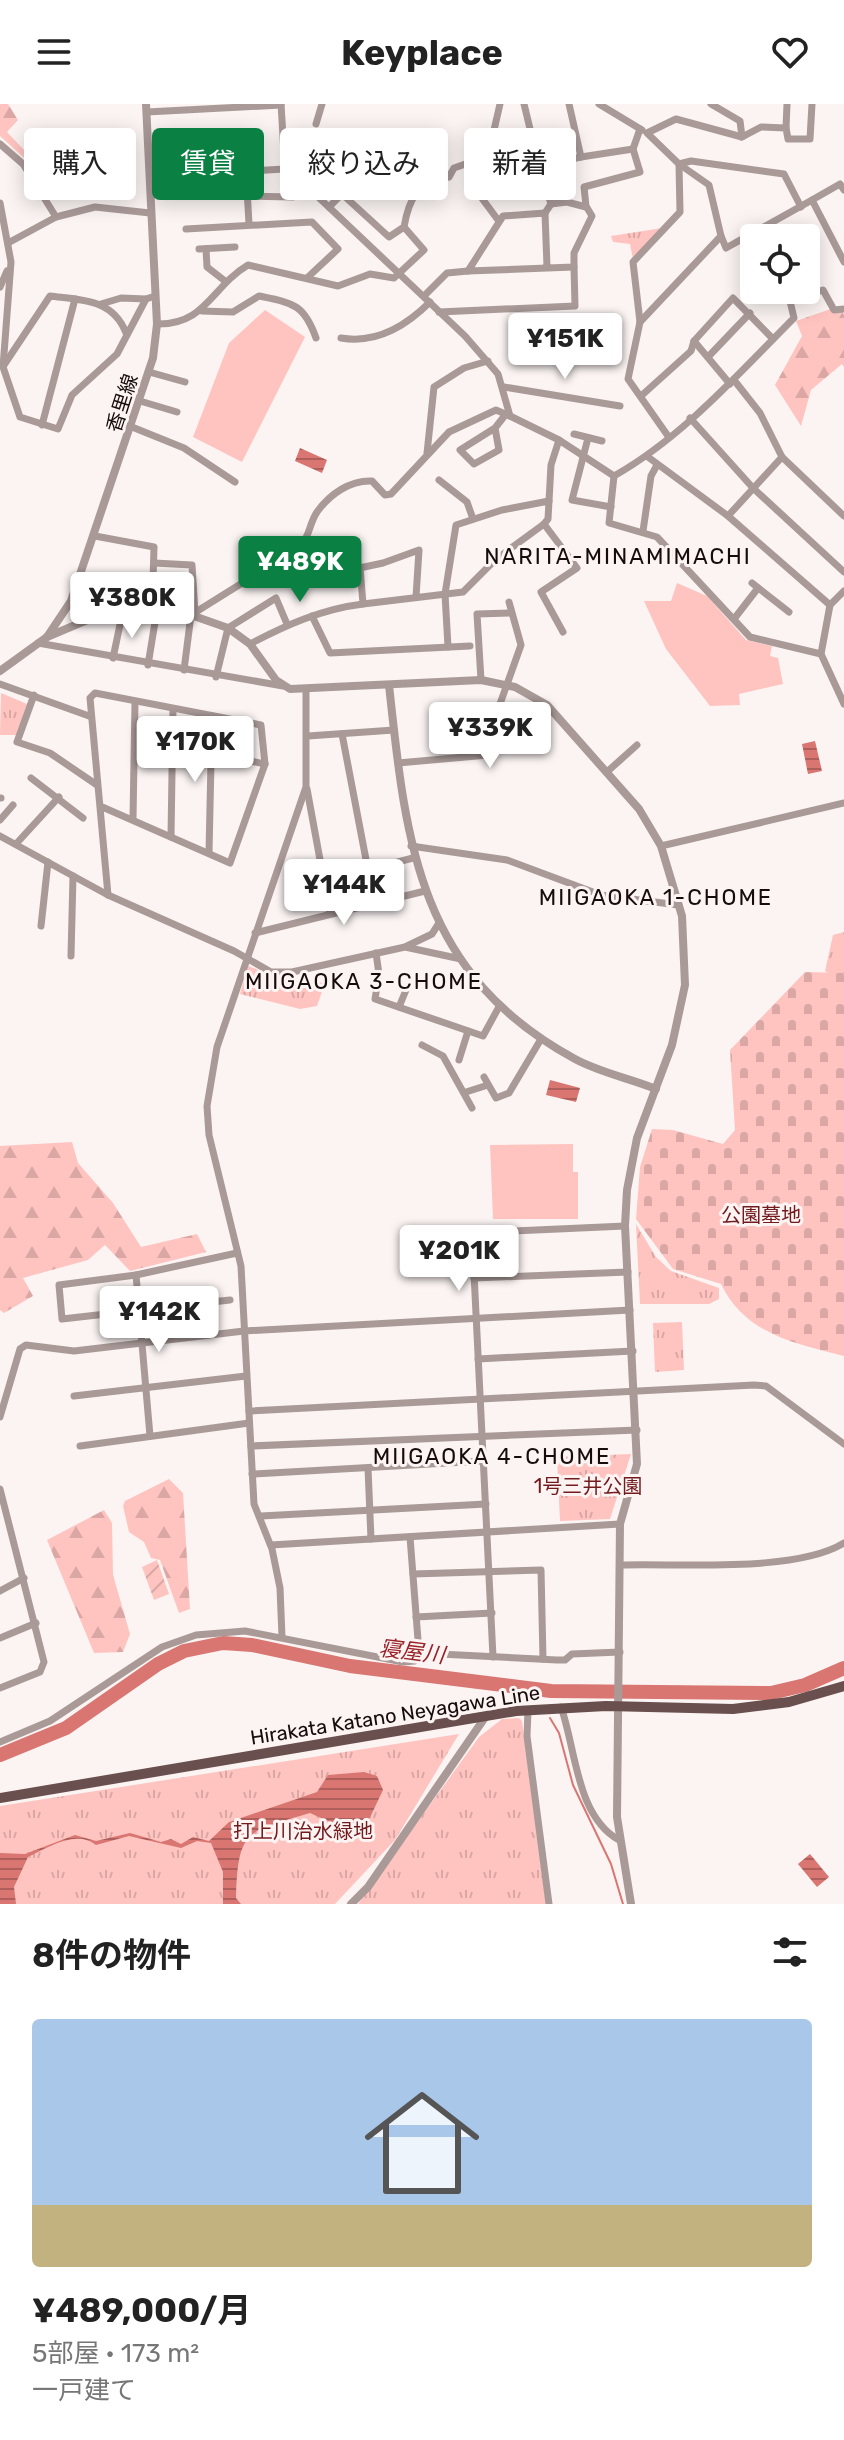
<!DOCTYPE html>
<html lang="ja">
<meta charset="utf-8">
<style>
:root{--surface:#fff;--page:#f6f6f6;--text:#222;--muted:#767676;--line:#e0e0e0;--accent:#0b8043}
body{margin:0;font-family:Rubik,"Noto Sans JP",sans-serif;background:var(--page);color:var(--text);height:100vh;display:flex;flex-direction:column;font-size:30px;white-space:nowrap}
*{box-sizing:border-box;margin:0}
p{font-size:26px;color:var(--muted)}
.icon{flex:none;width:44px;height:44px;fill:none;stroke:currentColor;stroke-width:2;stroke-linecap:round;stroke-linejoin:round}
.map{position:relative;height:1800px;overflow:hidden}
.sheet{display:flex;flex-direction:column;background:var(--surface);flex:1}
.sheet>*{flex:none}
.banner{position:absolute;left:24px;top:24px;width:796px;height:72px;display:flex;gap:16px}
.fabs{position:absolute;left:740px;top:120px;display:grid;gap:16px}
.fabs a{display:grid;place-items:center;width:80px;height:80px;border-radius:8px;background:var(--surface);box-shadow:0 4px 20px #0003;font-size:40px}
.price{position:absolute;translate:-50% -68px;padding:0 18px;border-radius:8px;background:#fff;color:#222;font-size:26px;line-height:52px;filter:drop-shadow(0 2px 4px #0008)}
.price::after{content:'';position:absolute;left:50%;top:48px;width:24px;height:18px;margin-left:-12px;background:inherit;clip-path:polygon(0 0,100% 0,50% 100%)}
.price.selected{background:var(--accent);color:#fff}
ul{padding:0;list-style:none}
li{display:grid;align-content:center;gap:16px;height:424px;padding:0 32px}
li+li{border-top:2px solid var(--line)}
li span{display:grid;place-items:center;height:248px;border-radius:8px;color:#555}
li>.icon{margin-inline-start:auto}
span .icon{width:144px;height:144px;fill:#fffc;stroke-width:1}
li b{font-size:34px}
h2{display:flex;justify-content:space-between;align-items:center;height:96px;padding:0 32px;font-size:34px}
.tag{padding:0 28px;border-radius:8px;background:var(--surface);box-shadow:0 4px 20px #0003;font-size:28px;line-height:72px}
.tag.selected{background:var(--accent);color:#fff}
header{display:flex;justify-content:space-between;align-items:center;height:104px;padding:0 32px;background:var(--surface);font-size:36px;font-weight:700}
.map>svg:first-child{display:block}
.grass{fill:url(#grass-tufts)}
.forest{fill:url(#forest-firs)}
.cemetery{fill:url(#cemetery-stones)}
.garden{fill:url(#garden-furrows)}
.pitch{fill:#ffc4c0}
.water{fill:url(#water-rules)}
.lines{fill:none;stroke-linecap:round;stroke-linejoin:round}
.stream{stroke:#d97671;stroke-width:2}
.river{stroke:#d97671;stroke-width:14}
.minor{stroke:#a99a98;stroke-width:7}
.tertiary{stroke:#a99a98;stroke-width:8}
.primary{stroke:#694f4d;stroke-width:10}
.labels{text-anchor:middle;stroke-width:6;stroke-linejoin:round;paint-order:stroke}
.street-label{font-size:20px;fill:#170b0b;stroke:#fbf4f3}
.park-label{font-size:20px;fill:#731a1d;stroke:#fbf4f3}
.neighbourhood-label{font-size:22px;letter-spacing:2px;fill:#170b0b;stroke:#fbf4f3}
.water-label{font-size:22px;font-style:italic;fill:#992228;stroke:#fbf4f3}
</style>
<header><svg class="icon" aria-label="menu" viewBox="0 0 24 24"><path d="M4 6h16M4 12h16M4 18h16"/></svg>Keyplace<svg class="icon" aria-label="heart" viewBox="0 0 24 24"><path d="M12 20l-8-8c-3-5 5-10 8-4 3-6 11-1 8 4z"/></svg></header>
<div class="map">
<svg width="844" height="1800" viewBox="0 0 844 1800">
<defs>
<pattern id="grass-tufts" width="24" height="20" patternUnits="userSpaceOnUse" patternTransform="scale(2)"><rect width="24" height="20" fill="#ffc4c0"/><path d="M3 7l-1-3M5 7V3M7 7l1-3M15 17l-1-3M17 17v-4M19 17l1-3" fill="none" stroke="#daa7a4"/></pattern>
<pattern id="forest-firs" width="22" height="20" patternUnits="userSpaceOnUse" patternTransform="scale(2)"><rect width="22" height="20" fill="#ffc4c0"/><path d="M5 1l3.5 6h-7zM16 11l3.5 6h-7z" fill="#daa7a4"/></pattern>
<pattern id="cemetery-stones" width="16" height="16" patternUnits="userSpaceOnUse" patternTransform="scale(2)"><rect width="16" height="16" fill="#ffc4c0"/><path d="M2 7V4a2 2 0 0 1 4 0v3zM10 15v-3a2 2 0 0 1 4 0v3z" fill="#daa7a4"/></pattern>
<pattern id="garden-furrows" width="10" height="10" patternUnits="userSpaceOnUse" patternTransform="scale(2)"><rect width="10" height="10" fill="#ffc4c0"/><path d="M-1 1l2-2M0 10L10 0M9 11l2-2" fill="none" stroke="#daa7a4"/></pattern>
<pattern id="water-rules" width="6" height="5" patternUnits="userSpaceOnUse" patternTransform="scale(2)"><rect width="6" height="5" fill="#d97671"/><path d="M0 2.5h6" fill="none" stroke="#af5f5b"/></pattern>
</defs>
<rect width="100%" height="100%" fill="#fbf4f3"/>
<g class="grass">
<polygon points="662,124 633,155 630,140 613,138 611,132"/>
<polygon points="1,589 27,600 17,631 0,631"/>
<polygon points="844,828 844,881 825,867 833,831"/>
<polygon points="248,862 279,874 325,879 317,902 300,905 240,890"/>
<polygon points="636,1120 656,1153 671,1167 719,1184 719,1195 709,1200 640,1200"/>
<polygon points="682,1218 684,1266 655,1268 653,1219"/>
<polygon points="631,1350 610,1415 560,1417 557,1353"/>
<polygon points="502,1615 519,1614 522,1617 546,1800 358,1800 479,1633"/>
<polygon points="459,1630 395,1736 335,1800 0,1800 0,1702"/>
</g>
<g class="forest">
<polygon points="0,0 8,0 18,16 7,28 41,64 52,57 55,62 52,71 43,71 0,32"/>
<polygon points="839,202 844,211 844,263 842,260 811,286 801,322 775,281 802,232 796,217"/>
<polygon points="72,1038 78,1059 113,1099 141,1143 197,1130 206,1148 130,1167 105,1141 88,1156 23,1174 33,1192 4,1209 0,1206 0,1042"/>
<polygon points="169,1375 183,1389 190,1505 179,1509 160,1456 151,1454 144,1438 129,1428 123,1402 125,1397"/>
<polygon points="104,1406 112,1419 113,1471 130,1530 123,1548 94,1549 47,1436"/>
</g>
<path class="cemetery" d="M805,868L844,869V1252C794,1239 745,1230 721,1180L673,1165L636,1115L640,1063L652,1025L673,1026L723,1040L735,1026L730,946Z"/>
<polygon class="garden" points="157,1456 169,1490 154,1496 142,1463"/>
<g class="pitch">
<polygon points="265,206 305,233 242,358 193,333 229,239"/>
<polygon points="677,479 707,492 746,536 772,542 770,552 778,554 783,580 739,590 740,601 710,602 666,545 644,497 671,497"/>
<polygon points="573,1040 573,1068 578,1068 578,1115 493,1115 490,1041"/>
</g>
<g class="water">
<polygon points="300,344 327,356 322,369 295,357"/>
<polygon points="815,637 822,667 808,670 802,640"/>
<polygon points="550,976 580,984 576,998 546,991"/>
<path d="M364,1668L377,1672L383,1686L365,1724L354,1729L310,1709C247,1728 238,1724 236,1794L241,1800H223V1768L211,1739L197,1737L181,1744L129,1732L96,1741C75,1725 48,1744 28,1753L14,1783L16,1800H0V1749L25,1750L75,1731L96,1737L130,1729L161,1738L171,1735L181,1740L193,1733L209,1737L229,1718L317,1688L328,1671Z"/>
<polygon points="810,1750 829,1773 817,1783 798,1760"/>
</g>
<g class="lines">
<polyline class="stream" points="550,1614 559,1629 573,1681 611,1760 623,1800"/>
<polyline class="river" points="0,1651 66,1624 158,1560 184,1547 223,1539 252,1541 350,1562 551,1587 771,1589 805,1581 844,1564"/>
<g class="minor">
<polyline points="281,0 285,65"/>
<polyline points="524,0 539,62 581,53"/>
<polyline points="569,0 581,53 633,45"/>
<polyline points="599,0 642,26"/>
<polyline points="711,0 740,17 742,33"/>
<polyline points="147,8 281,1"/>
<polyline points="316,20 322,0"/>
<polyline points="786,24 787,0"/>
<polyline points="0,40 23,60 56,113 95,103 150,109"/>
<polyline points="488,52 500,0"/>
<polyline points="679,60 691,57 784,70 801,103"/>
<polyline points="246,67 249,120"/>
<polyline points="150,73 285,65 296,72 465,232 498,270 510,312 559,336 614,372"/>
<polyline points="247,92 293,93"/>
<polyline points="812,96 840,80 844,86"/>
<polyline points="0,99 11,158 3,263 20,313 58,325 72,291 117,250 146,195 155,192"/>
<polyline points="551,100 567,98 586,103"/>
<path d="M329,103L342,90L389,133L404,123C409,94 417,79 449,73L454,64L488,52L483,67"/>
<polyline points="498,116 478,89 476,75 483,67 539,62 551,100 545,109"/>
<polyline points="186,125 312,118 338,145 307,174"/>
<polyline points="721,132 709,81 679,60 647,29 676,15 742,33 761,23 786,24 788,35 810,35 812,0"/>
<polyline points="8,139 56,113"/>
<polyline points="199,145 235,143"/>
<polyline points="206,145 207,163 225,177"/>
<polyline points="547,163 545,109 503,112 468,167 574,163 574,149 592,112 586,102 584,83 640,68 633,45 640,25"/>
<polyline points="0,183 7,167"/>
<polyline points="424,192 447,169 468,167"/>
<polyline points="101,200 121,194 146,195"/>
<path d="M202,207L233,208L259,192C293,199 304,200 316,234"/>
<polyline points="439,208 575,202 574,163"/>
<polyline points="640,218 721,132 726,144 812,96 844,158"/>
<path d="M157,220C206,221 211,183 248,161L338,182L370,170L394,174L424,146L404,123"/>
<path d="M341,234C376,240 406,222 430,198"/>
<polyline points="694,237 730,280"/>
<polyline points="708,253 750,209"/>
<path d="M4,261L50,192C82,196 113,195 126,229"/>
<polyline points="149,268 185,278"/>
<polyline points="734,276 760,309 782,353 844,412"/>
<polyline points="504,283 620,302"/>
<polyline points="641,292 691,247 694,237 733,194 773,235"/>
<polyline points="140,297 177,308"/>
<polyline points="690,314 753,384 844,468"/>
<polyline points="42,321 75,195"/>
<polyline points="132,323 184,344 235,378"/>
<polyline points="495,324 460,346 474,360 499,346 495,324 506,310"/>
<polyline points="574,330 602,337"/>
<polyline points="668,332 628,275 640,218 633,158 680,108 679,60"/>
<polyline points="588,334 572,396 611,403"/>
<polyline points="427,349 434,283 464,264 488,257"/>
<polyline points="648,353 728,412 830,501"/>
<path d="M614,372C683,333 738,270 794,214L790,197L823,186L834,206L844,205"/>
<polyline points="614,372 609,419 657,433 750,533 821,550"/>
<polyline points="439,376 467,398 473,415"/>
<polyline points="549,397 551,361 559,336"/>
<polyline points="728,412 782,353"/>
<polyline points="643,427 651,372 657,361"/>
<polyline points="95,432 154,443 152,512"/>
<polyline points="277,456 289,479 383,459 419,446 416,493"/>
<polyline points="154,459 192,461 195,509"/>
<polyline points="360,463 363,500 463,488 495,456 544,420"/>
<polyline points="752,479 789,508"/>
<polyline points="844,487 830,501 821,550 844,600"/>
<polyline points="312,512 330,549 470,542"/>
<polyline points="734,515 758,484"/>
<polyline points="38,539 283,582"/>
<path d="M250,540C286,521 322,505 363,500"/>
<polyline points="448,543 445,490 456,421 502,406 549,397 548,415 544,420 577,464 541,488 563,528"/>
<polyline points="113,554 122,511"/>
<polyline points="148,561 156,512"/>
<path d="M184,566L191,511L300,443C310,432 309,420 317,408C330,390 350,376 372,377L385,391L391,390L449,328L496,306L510,312"/>
<polyline points="216,573 228,524 276,494 287,520"/>
<polyline points="481,576 477,510 510,509"/>
<polyline points="0,580 89,612"/>
<polyline points="34,591 17,638 50,649 97,681"/>
<polyline points="342,630 368,766"/>
<polyline points="308,632 394,626"/>
<polyline points="212,649 265,660"/>
<polyline points="398,659 488,651 495,614 521,541 509,498"/>
<polyline points="608,667 637,641"/>
<polyline points="31,674 83,714"/>
<polyline points="307,685 330,810"/>
<polyline points="0,694 1,694"/>
<polyline points="100,702 230,759 265,660 261,621 95,589 90,594 108,791"/>
<polyline points="133,715 135,598"/>
<polyline points="0,716 13,701"/>
<polyline points="0,732 108,791 234,847 271,868 292,868 405,843 461,855"/>
<polyline points="171,733 173,605"/>
<polyline points="16,740 59,693"/>
<polyline points="411,742 507,756 601,791 678,801"/>
<polyline points="661,742 844,699"/>
<polyline points="209,749 212,612"/>
<polyline points="324,777 413,754"/>
<polyline points="41,822 48,758"/>
<polyline points="255,829 425,787"/>
<polyline points="407,842 432,830 439,819"/>
<polyline points="376,849 379,870 375,895 483,932 500,901"/>
<polyline points="71,852 73,772"/>
<polyline points="399,903 406,886"/>
<polyline points="422,941 443,952 472,1004"/>
<polyline points="459,956 468,927"/>
<polyline points="484,973 496,994 509,989 541,935"/>
<polyline points="466,988 488,981"/>
<polyline points="136,1171 150,1332"/>
<polyline points="474,1174 628,1168"/>
<polyline points="230,1196 62,1215 59,1181 136,1171 237,1149"/>
<polyline points="478,1255 633,1247"/>
<polyline points="74,1292 246,1272"/>
<polyline points="249,1307 754,1281 766,1282 844,1340"/>
<polyline points="0,1313 20,1245 26,1241 74,1247 244,1227 630,1206"/>
<polyline points="80,1342 249,1319"/>
<polyline points="251,1342 637,1326"/>
<polyline points="368,1364 371,1435"/>
<polyline points="252,1370 483,1357"/>
<polyline points="0,1385 44,1558 40,1568 0,1584"/>
<polyline points="261,1412 486,1400"/>
<polyline points="410,1433 419,1549"/>
<polyline points="271,1441 620,1420"/>
<path d="M620,1461C680,1459 795,1469 844,1439"/>
<polyline points="413,1470 541,1466 543,1555"/>
<polyline points="0,1487 24,1474"/>
<polyline points="416,1513 492,1509"/>
<polyline points="282,1533 280,1484 272,1445 254,1400 241,1162 209,1031 207,1002 217,943 306,683 306,586"/>
<polyline points="0,1534 36,1519"/>
<polyline points="493,1553 472,1129 625,1122"/>
<path d="M561,1603C576,1645 576,1712 619,1736"/>
<polyline points="528,1606 527,1632 549,1800"/>
<polyline points="0,1638 50,1617 162,1543 196,1531 245,1527 403,1558 415,1557 419,1549 557,1556 565,1556 572,1550 620,1548"/>
</g>
<g class="tertiary">
<polyline points="47,533 99,511 191,511 228,524 250,540 276,576 290,585 481,576 515,583 547,601 639,705 661,742 682,812 685,881 672,941 637,1034 627,1086 625,1122 637,1360 620,1420 617,1713 631,1800"/>
<polyline points="0,567 47,533 71,497 153,254 157,220 146,0"/>
<path d="M389,581C406,741 419,870 575,955C601,969 629,974 656,985"/>
<polyline points="351,1800 368,1783 486,1612"/>
</g>
<polyline class="primary" points="0,1694 516,1607 606,1602 733,1605 789,1598 844,1582"/>
</g>
<g class="labels">
<g class="street-label">
<text transform="translate(122 299) rotate(-72)" y="7">香里線</text>
<text transform="translate(395 1611) rotate(-9)" y="7">Hirakata Katano Neyagawa Line</text>
</g>
<g class="park-label">
<text x="761" y="1118">公園墓地</text>
<text x="588" y="1389">1号三井公園</text>
<text x="303" y="1734">打上川治水緑地</text>
</g>
<g class="neighbourhood-label">
<text x="618" y="460">NARITA-MINAMIMACHI</text>
<text x="656" y="801">MIIGAOKA 1-CHOME</text>
<text x="364" y="885">MIIGAOKA 3-CHOME</text>
<text x="492" y="1360">MIIGAOKA 4-CHOME</text>
</g>
<g class="water-label">
<text transform="translate(412 1547) rotate(7)" y="8">寝屋川</text>
</g>
</g>
</svg>
<div class="fabs">
<a><svg class="icon" aria-label="locate" viewBox="0 0 24 24"><circle cx="12" cy="12" r="6"/><path d="M12 2v4M12 18v4M2 12h4M18 12h4"/></svg></a>
</div>
<b class="price" style="left:565px;top:277px">¥151K</b>
<b class="price selected" style="left:300px;top:500px">¥489K</b>
<b class="price" style="left:132px;top:536px">¥380K</b>
<b class="price" style="left:490px;top:666px">¥339K</b>
<b class="price" style="left:195px;top:680px">¥170K</b>
<b class="price" style="left:344px;top:823px">¥144K</b>
<b class="price" style="left:459px;top:1189px">¥201K</b>
<b class="price" style="left:159px;top:1250px">¥142K</b>
<div class="banner">
<a class="tag">購入</a>
<a class="tag selected">賃貸</a>
<a class="tag">絞り込み</a>
<a class="tag">新着</a>
</div>
</div>
<section class="sheet">
<h2>8件の物件<svg class="icon" aria-label="filters" viewBox="0 0 24 24"><path d="M4 7h16M4 17h16"/><circle cx="9" cy="7" r="2"/><circle cx="15" cy="17" r="2"/></svg></h2>
<ul>
<li><span style="background:linear-gradient(#a9c7e8 75%,#c2b280 0)"><svg class="icon" aria-label="home" viewBox="0 0 24 24"><path d="M3 11l9-7 9 7M6 9v11h12V9"/></svg></span><div><b>¥489,000/月</b><p>5部屋 · 173 m²</p><p>一戸建て</p></div></li>
</ul>
</section>
